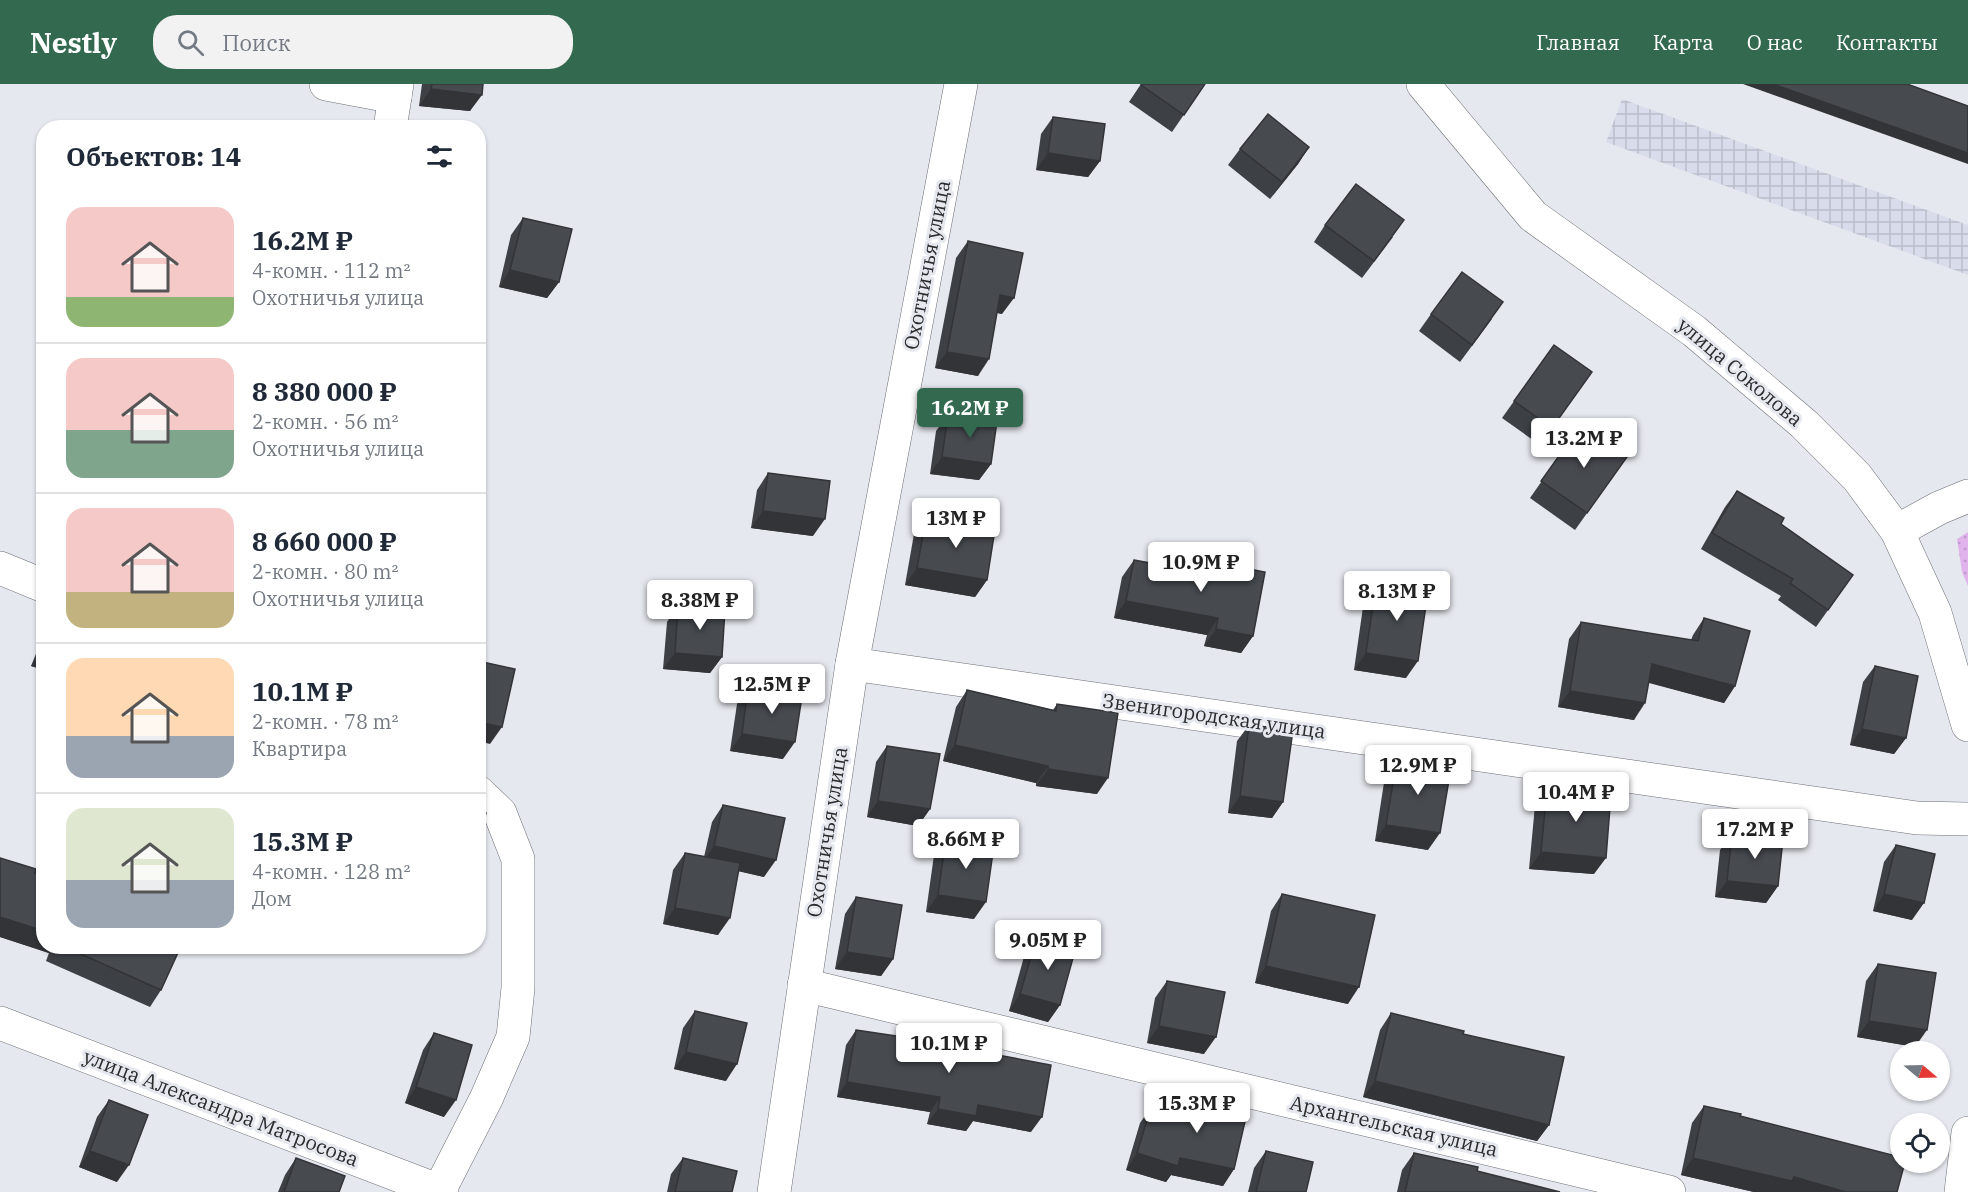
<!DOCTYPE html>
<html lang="ru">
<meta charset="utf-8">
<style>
:root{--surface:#fff;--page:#f2f2f3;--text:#1f2937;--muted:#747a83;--line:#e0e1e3;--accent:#32694f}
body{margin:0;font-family:"IBM Plex Serif",serif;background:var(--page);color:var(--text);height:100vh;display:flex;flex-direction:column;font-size:22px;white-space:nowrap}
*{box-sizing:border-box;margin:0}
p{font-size:20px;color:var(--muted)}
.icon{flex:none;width:33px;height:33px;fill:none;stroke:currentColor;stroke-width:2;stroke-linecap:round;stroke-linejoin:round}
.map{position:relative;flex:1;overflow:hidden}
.drawer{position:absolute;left:36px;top:36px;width:450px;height:834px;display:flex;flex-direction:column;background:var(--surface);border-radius:24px;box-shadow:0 2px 4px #0004}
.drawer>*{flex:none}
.needle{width:39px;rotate:109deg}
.controls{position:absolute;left:1890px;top:957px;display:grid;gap:12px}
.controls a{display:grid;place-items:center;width:60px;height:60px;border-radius:50%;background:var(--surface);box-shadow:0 2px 4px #0004;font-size:30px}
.price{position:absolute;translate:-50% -51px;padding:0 14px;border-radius:6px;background:#fff;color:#222;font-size:20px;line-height:39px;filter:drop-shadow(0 2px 3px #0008)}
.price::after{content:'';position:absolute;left:50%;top:36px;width:18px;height:14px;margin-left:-9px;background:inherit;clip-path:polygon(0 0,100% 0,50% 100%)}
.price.current{background:var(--accent);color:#fff}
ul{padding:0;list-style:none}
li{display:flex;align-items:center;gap:18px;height:150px;padding:0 30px}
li+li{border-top:2px solid var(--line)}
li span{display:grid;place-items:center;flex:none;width:168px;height:120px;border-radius:18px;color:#555}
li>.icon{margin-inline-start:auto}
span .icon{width:72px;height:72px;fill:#fffc;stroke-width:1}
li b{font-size:26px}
h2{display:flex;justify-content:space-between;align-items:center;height:72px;padding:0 30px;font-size:26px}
header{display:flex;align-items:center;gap:36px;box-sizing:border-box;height:84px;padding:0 30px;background:var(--accent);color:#fff}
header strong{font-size:28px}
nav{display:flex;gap:33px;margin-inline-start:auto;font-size:21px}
.search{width:420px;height:54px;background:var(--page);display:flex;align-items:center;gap:15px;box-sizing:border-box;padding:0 21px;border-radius:24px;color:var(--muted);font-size:22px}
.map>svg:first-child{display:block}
.industrial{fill:url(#industrial-grid)}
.grass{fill:url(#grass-dots)}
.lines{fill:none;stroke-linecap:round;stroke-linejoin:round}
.minor-casing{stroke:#6d6f75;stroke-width:34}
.major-casing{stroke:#6d6f75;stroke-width:34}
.minor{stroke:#fff;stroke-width:33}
.major{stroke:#fff;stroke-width:33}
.wall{fill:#3d4045}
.shaded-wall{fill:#323438}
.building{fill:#474b50;stroke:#323438;stroke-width:1.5}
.labels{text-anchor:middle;stroke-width:6;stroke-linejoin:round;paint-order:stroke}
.street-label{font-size:20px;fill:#2a2b2d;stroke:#e6e8ef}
</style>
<header>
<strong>Nestly</strong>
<div class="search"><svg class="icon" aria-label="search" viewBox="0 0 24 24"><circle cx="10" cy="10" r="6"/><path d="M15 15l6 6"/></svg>Поиск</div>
<nav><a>Главная</a><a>Карта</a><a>О нас</a><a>Контакты</a></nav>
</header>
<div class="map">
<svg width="1968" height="1108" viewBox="0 0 1968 1108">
<defs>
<pattern id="industrial-grid" width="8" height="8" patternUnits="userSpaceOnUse" patternTransform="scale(1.5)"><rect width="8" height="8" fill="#d9ddeb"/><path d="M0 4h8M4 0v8" fill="none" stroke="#babeca"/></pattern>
<pattern id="grass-dots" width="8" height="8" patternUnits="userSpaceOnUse" patternTransform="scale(1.5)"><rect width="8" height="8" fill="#e0b3ed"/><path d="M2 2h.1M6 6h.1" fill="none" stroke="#c09acc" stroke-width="1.8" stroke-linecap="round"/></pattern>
</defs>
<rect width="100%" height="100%" fill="#e6e8ef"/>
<polygon class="industrial" points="1622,15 1968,141 1968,191 1606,58"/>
<polygon class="grass" points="1968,448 1968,502 1962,488 1957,455"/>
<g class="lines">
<defs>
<g id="minor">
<polyline points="326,0 395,13"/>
<polyline points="390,44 397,0"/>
<polyline points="1897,447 1939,424 1968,412"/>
<polyline points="0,484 44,502"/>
<polyline points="852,580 1917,734 1968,735"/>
<polyline points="804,901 1669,1108"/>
<polyline points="0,939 442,1108"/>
<polyline points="439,1107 486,1015 513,953 518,904 518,775 500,729 478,708"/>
<polyline points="774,1108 852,580 961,0"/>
</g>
<g id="major">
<polyline points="1423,0 1533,132 1694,247 1804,340 1857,393 1897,447 1935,529 1968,641"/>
<polyline points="1961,1108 1968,1049"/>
</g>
</defs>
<use href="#minor" class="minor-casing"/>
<use href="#major" class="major-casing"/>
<use href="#minor" class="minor"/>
<use href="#major" class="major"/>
</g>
<g class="wall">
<polygon points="422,0 483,0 470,27 419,22"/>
<polygon points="1141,0 1205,0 1172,48 1129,18"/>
<polygon points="1053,33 1100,77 1088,93 1036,86 1041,50"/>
<polygon points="1309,63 1298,80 1270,115 1228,81 1240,65"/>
<polygon points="523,134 559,198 547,214 499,203 511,151"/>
<polygon points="1325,141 1393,153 1362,194 1314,158"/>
<polygon points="968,157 1002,230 997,229 978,292 935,284 956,174"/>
<polygon points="1431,230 1492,235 1460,278 1419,247"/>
<polygon points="1554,261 1592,288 1540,361 1502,334"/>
<polygon points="948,331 991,380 979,396 930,390 936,347"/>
<polygon points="1581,341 1627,373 1575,446 1530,414"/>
<polygon points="768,389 813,452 751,444 757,406"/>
<polygon points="1737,407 1781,440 1853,491 1816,543 1778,516 1781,512 1701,465 1725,423"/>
<polygon points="926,434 987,496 975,513 905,501 914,450"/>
<polygon points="1134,476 1220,492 1228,481 1253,552 1241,569 1204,562 1207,551 1114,534 1122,493"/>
<polygon points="1376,500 1406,594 1354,586 1364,516"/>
<polygon points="678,521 722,573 710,589 663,585 667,538"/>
<polygon points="1704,534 1735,602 1724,619 1649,599 1634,636 1558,623 1569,555 1581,538 1691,556 1693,551"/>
<polygon points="44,550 44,586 31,582"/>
<polygon points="1875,582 1906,654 1894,670 1850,661 1863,598"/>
<polygon points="748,603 783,675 730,667 737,620"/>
<polygon points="967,606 1053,626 1057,620 1097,710 1036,702 1036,699 943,677 956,623"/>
<polygon points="1249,641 1283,718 1272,734 1228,729 1237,657"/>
<polygon points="887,662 930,725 918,742 867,733 876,678"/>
<polygon points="1397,675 1428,766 1375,757 1385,692"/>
<polygon points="1547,704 1594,790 1529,785 1535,721"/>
<polygon points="723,721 764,793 739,787 718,851 663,840 673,786 685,769 704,773 712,738"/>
<polygon points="1732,750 1778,802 1766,819 1715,813 1720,766"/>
<polygon points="946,754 974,835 926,828 934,771"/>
<polygon points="1896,761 1912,836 1873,827 1884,778"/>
<polygon points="0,774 35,789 44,862 181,862 161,906 150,923 46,877 49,869 0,853"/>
<polygon points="1282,810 1348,920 1255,899 1271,827"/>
<polygon points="856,813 893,875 881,892 835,885 845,830"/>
<polygon points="1037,852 1060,921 1048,938 1009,927 1025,869"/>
<polygon points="1878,880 1915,963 1857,953 1866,897"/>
<polygon points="1167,897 1204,970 1147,959 1155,914"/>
<polygon points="695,927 726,997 674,985 683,944"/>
<polygon points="1391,929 1463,950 1549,1041 1537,1057 1363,1013 1380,946"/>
<polygon points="856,946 987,969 1031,1048 973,1037 966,1047 927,1040 930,1028 837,1013 846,961"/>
<polygon points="434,949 444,1033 405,1019 423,966"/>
<polygon points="1204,1010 1234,1085 1223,1102 1171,1091 1166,1098 1126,1086 1140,1039 1151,1023 1190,1034 1192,1027"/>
<polygon points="109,1016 117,1098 79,1083 97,1033"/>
<polygon points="1704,1022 1740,1032 1897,1108 1754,1108 1681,1091 1692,1039"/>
<polygon points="1266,1067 1306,1108 1248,1108 1254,1084"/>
<polygon points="1414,1069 1477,1087 1560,1108 1397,1108 1402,1086"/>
<polygon points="296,1074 339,1108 278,1108 285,1091"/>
<polygon points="683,1074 732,1108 667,1108 671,1090"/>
</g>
<g class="shaded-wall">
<polygon points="1743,0 1773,0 1968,69 1968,80"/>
<polygon points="431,5 482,11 470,27 419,22"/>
<polygon points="1309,63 1298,80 1270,115 1282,98"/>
<polygon points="1048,69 1100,77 1088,93 1036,86"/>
<polygon points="510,186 559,198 547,214 499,203"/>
<polygon points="1000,211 1014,214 1002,230 989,227"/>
<polygon points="947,268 989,275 978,292 935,284"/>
<polygon points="942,373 991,380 979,396 930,390"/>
<polygon points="763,427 825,435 813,452 751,444"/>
<polygon points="917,484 987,496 975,513 905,501"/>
<polygon points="1126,517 1218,534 1207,551 1114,534"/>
<polygon points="1216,545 1253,552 1241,569 1204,562"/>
<polygon points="43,565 44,565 44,586 31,582"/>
<polygon points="675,569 722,573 710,589 663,585"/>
<polygon points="1366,569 1418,577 1406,594 1354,586"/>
<polygon points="1652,580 1735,602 1724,619 1640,596"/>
<polygon points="1570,607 1645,619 1634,636 1558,623"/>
<polygon points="478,638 502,643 490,660 478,657"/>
<polygon points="1862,645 1906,654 1894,670 1850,661"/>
<polygon points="742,650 795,658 783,675 730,667"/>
<polygon points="955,661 1048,682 1036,699 943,677"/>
<polygon points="1048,685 1108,694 1097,710 1036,702"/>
<polygon points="1240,712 1283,718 1272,734 1228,729"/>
<polygon points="878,717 930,725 918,742 867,733"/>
<polygon points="1386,741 1440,749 1428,766 1375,757"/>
<polygon points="714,762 776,776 764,793 702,779"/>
<polygon points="1541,768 1606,774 1594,790 1529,785"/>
<polygon points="1727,797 1778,802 1766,819 1715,813"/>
<polygon points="1884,810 1924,819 1912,836 1873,827"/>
<polygon points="938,811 986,818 974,835 926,828"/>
<polygon points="675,824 730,834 718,851 663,840"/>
<polygon points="0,833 44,847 44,862 54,862 49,869 0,853"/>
<polygon points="847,868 893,875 881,892 835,885"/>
<polygon points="1266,882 1359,903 1348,920 1255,899"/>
<polygon points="1020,910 1060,921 1048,938 1009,927"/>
<polygon points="1869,937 1927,946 1915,963 1857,953"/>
<polygon points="1159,942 1216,953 1204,970 1147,959"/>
<polygon points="686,968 737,980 726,997 674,985"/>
<polygon points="1375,997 1549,1041 1537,1057 1363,1013"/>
<polygon points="847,998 940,1013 930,1028 837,1013"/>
<polygon points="416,1003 456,1016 444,1033 405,1019"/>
<polygon points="978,1021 1042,1033 1031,1048 973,1037 966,1047 927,1040 938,1025"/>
<polygon points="90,1067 129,1081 117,1098 79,1083"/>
<polygon points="1137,1069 1180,1074 1234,1085 1223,1102 1171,1091 1166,1098 1126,1086"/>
<polygon points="1693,1074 1794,1093 1846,1108 1754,1108 1681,1091"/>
</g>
<g class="building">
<polygon points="432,0 483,0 482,11 431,5"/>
<polygon points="1142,0 1205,0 1184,31 1141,1"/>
<polygon points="1773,0 1907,0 1968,22 1968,69"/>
<polygon points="1268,30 1309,63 1282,98 1240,65"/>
<polygon points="1053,33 1105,40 1100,77 1048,69"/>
<polygon points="1356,100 1404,136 1374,177 1325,141"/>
<polygon points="523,134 572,145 559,198 510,186"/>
<polygon points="968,157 1023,169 1014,214 1000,211 989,275 947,268"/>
<polygon points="1462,188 1503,218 1472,261 1431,230"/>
<polygon points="1554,261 1592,288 1552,344 1514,317"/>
<polygon points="948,331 997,337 991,380 942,373"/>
<polygon points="1581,341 1627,373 1587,429 1541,397"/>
<polygon points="768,389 830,397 825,435 763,427"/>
<polygon points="1737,407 1784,434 1781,440 1853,491 1828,526 1790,499 1793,495 1712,449"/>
<polygon points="926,434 995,445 987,496 917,484"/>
<polygon points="1134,476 1226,493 1228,481 1265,488 1253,552 1216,545 1218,534 1126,517"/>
<polygon points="1376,500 1428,507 1418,577 1366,569"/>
<polygon points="678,521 725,525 722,573 675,569"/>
<polygon points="1704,534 1750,547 1735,602 1652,580 1645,619 1570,607 1581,538 1698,557"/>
<polygon points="478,577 515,585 502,643 478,638"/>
<polygon points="1875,582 1918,592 1906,654 1862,645"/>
<polygon points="748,603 802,612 795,658 742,650"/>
<polygon points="967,606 1056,627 1057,620 1118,629 1108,694 1048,685 1048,682 955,661"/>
<polygon points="1249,641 1293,646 1283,718 1240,712"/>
<polygon points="887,662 940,670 930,725 878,717"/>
<polygon points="1397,675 1451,684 1440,749 1386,741"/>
<polygon points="1547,704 1611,710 1606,774 1541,768"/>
<polygon points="723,721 785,734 776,776 714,762"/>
<polygon points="478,727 486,729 478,756"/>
<polygon points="1732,750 1783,755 1778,802 1727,797"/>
<polygon points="946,754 994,761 986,818 938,811"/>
<polygon points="1896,761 1935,770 1924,819 1884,810"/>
<polygon points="685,769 740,779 730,834 675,824"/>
<polygon points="0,774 36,785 35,789 44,792 44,847 0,833"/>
<polygon points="1282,810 1375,831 1359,903 1266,882"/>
<polygon points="856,813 902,821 893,875 847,868"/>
<polygon points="1037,852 1076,863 1060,921 1020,910"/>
<polygon points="63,862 181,862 161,906"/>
<polygon points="1878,880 1936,889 1927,946 1869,937"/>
<polygon points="1167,897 1225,908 1216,953 1159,942"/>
<polygon points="695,927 747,939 737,980 686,968"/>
<polygon points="1391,929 1464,947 1463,950 1564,973 1549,1041 1375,997"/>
<polygon points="856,946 950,960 988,966 987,969 1051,981 1042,1033 978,1021 976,1032 938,1025 940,1013 847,998"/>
<polygon points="434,949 472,961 456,1016 416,1003"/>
<polygon points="1204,1010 1249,1020 1234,1085 1180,1074 1178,1082 1137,1069 1151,1023 1198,1036"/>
<polygon points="109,1016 148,1031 129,1081 90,1067"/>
<polygon points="1704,1022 1741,1030 1740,1032 1900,1073 1900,1078 1905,1078 1897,1108 1846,1108 1794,1093 1792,1097 1693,1074"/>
<polygon points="1266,1067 1313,1078 1306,1108 1256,1108"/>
<polygon points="1414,1069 1478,1083 1477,1087 1560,1108 1405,1108"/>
<polygon points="296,1074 345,1092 339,1108 284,1108"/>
<polygon points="683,1074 737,1087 732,1108 675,1108"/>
</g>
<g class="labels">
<g class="street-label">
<text transform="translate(927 181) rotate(-79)" y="7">Охотничья улица</text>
<text transform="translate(1740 288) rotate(40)" y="7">улица Соколова</text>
<text transform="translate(1214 632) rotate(8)" y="7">Звенигородская улица</text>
<text transform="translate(827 748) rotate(-81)" y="7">Охотничья улица</text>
<text transform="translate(221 1024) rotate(21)" y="7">улица Александра Матросова</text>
<text transform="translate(1394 1042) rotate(13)" y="7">Архангельская улица</text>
</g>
</g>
</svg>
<div class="controls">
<a><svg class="needle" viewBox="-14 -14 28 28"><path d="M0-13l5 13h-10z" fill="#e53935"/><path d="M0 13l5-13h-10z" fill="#747a83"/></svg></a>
<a><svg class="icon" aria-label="locate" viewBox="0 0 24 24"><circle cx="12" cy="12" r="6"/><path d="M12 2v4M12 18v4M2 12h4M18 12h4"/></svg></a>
</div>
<b class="price current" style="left:970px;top:355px">16.2M ₽</b>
<b class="price" style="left:1584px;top:385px">13.2M ₽</b>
<b class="price" style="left:956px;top:465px">13M ₽</b>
<b class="price" style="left:1201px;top:509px">10.9M ₽</b>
<b class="price" style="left:1397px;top:538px">8.13M ₽</b>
<b class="price" style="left:700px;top:547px">8.38M ₽</b>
<b class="price" style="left:772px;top:631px">12.5M ₽</b>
<b class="price" style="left:1418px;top:712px">12.9M ₽</b>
<b class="price" style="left:1576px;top:739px">10.4M ₽</b>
<b class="price" style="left:1755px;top:776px">17.2M ₽</b>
<b class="price" style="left:966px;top:786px">8.66M ₽</b>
<b class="price" style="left:1048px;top:887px">9.05M ₽</b>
<b class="price" style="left:949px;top:990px">10.1M ₽</b>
<b class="price" style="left:1197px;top:1050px">15.3M ₽</b>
<section class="drawer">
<h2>Объектов: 14<svg class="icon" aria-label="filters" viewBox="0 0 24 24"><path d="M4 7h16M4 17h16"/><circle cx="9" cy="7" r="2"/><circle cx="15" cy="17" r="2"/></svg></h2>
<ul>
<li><span style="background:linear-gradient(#f6c9c9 75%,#8fb573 0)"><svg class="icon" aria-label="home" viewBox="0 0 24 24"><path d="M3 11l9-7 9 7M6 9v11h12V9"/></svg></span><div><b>16.2M ₽</b><p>4-комн. · 112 m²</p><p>Охотничья улица</p></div></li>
<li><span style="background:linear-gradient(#f6c9c9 60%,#7fa58c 0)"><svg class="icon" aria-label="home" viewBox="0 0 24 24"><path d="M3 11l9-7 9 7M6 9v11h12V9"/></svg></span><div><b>8 380 000 ₽</b><p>2-комн. · 56 m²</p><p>Охотничья улица</p></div></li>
<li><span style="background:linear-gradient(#f6c9c9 70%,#c2b280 0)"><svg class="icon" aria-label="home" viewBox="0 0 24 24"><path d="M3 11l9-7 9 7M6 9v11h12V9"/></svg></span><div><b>8 660 000 ₽</b><p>2-комн. · 80 m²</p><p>Охотничья улица</p></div></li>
<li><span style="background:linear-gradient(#ffd9b3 65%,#9aa5b1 0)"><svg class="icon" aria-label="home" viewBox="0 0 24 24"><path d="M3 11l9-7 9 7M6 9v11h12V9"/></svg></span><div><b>10.1M ₽</b><p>2-комн. · 78 m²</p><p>Квартира</p></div></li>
<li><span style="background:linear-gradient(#dfe7d0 60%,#9aa5b1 0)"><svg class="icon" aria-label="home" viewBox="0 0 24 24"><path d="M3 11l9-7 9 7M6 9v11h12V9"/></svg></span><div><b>15.3M ₽</b><p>4-комн. · 128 m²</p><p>Дом</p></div></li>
</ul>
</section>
</div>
